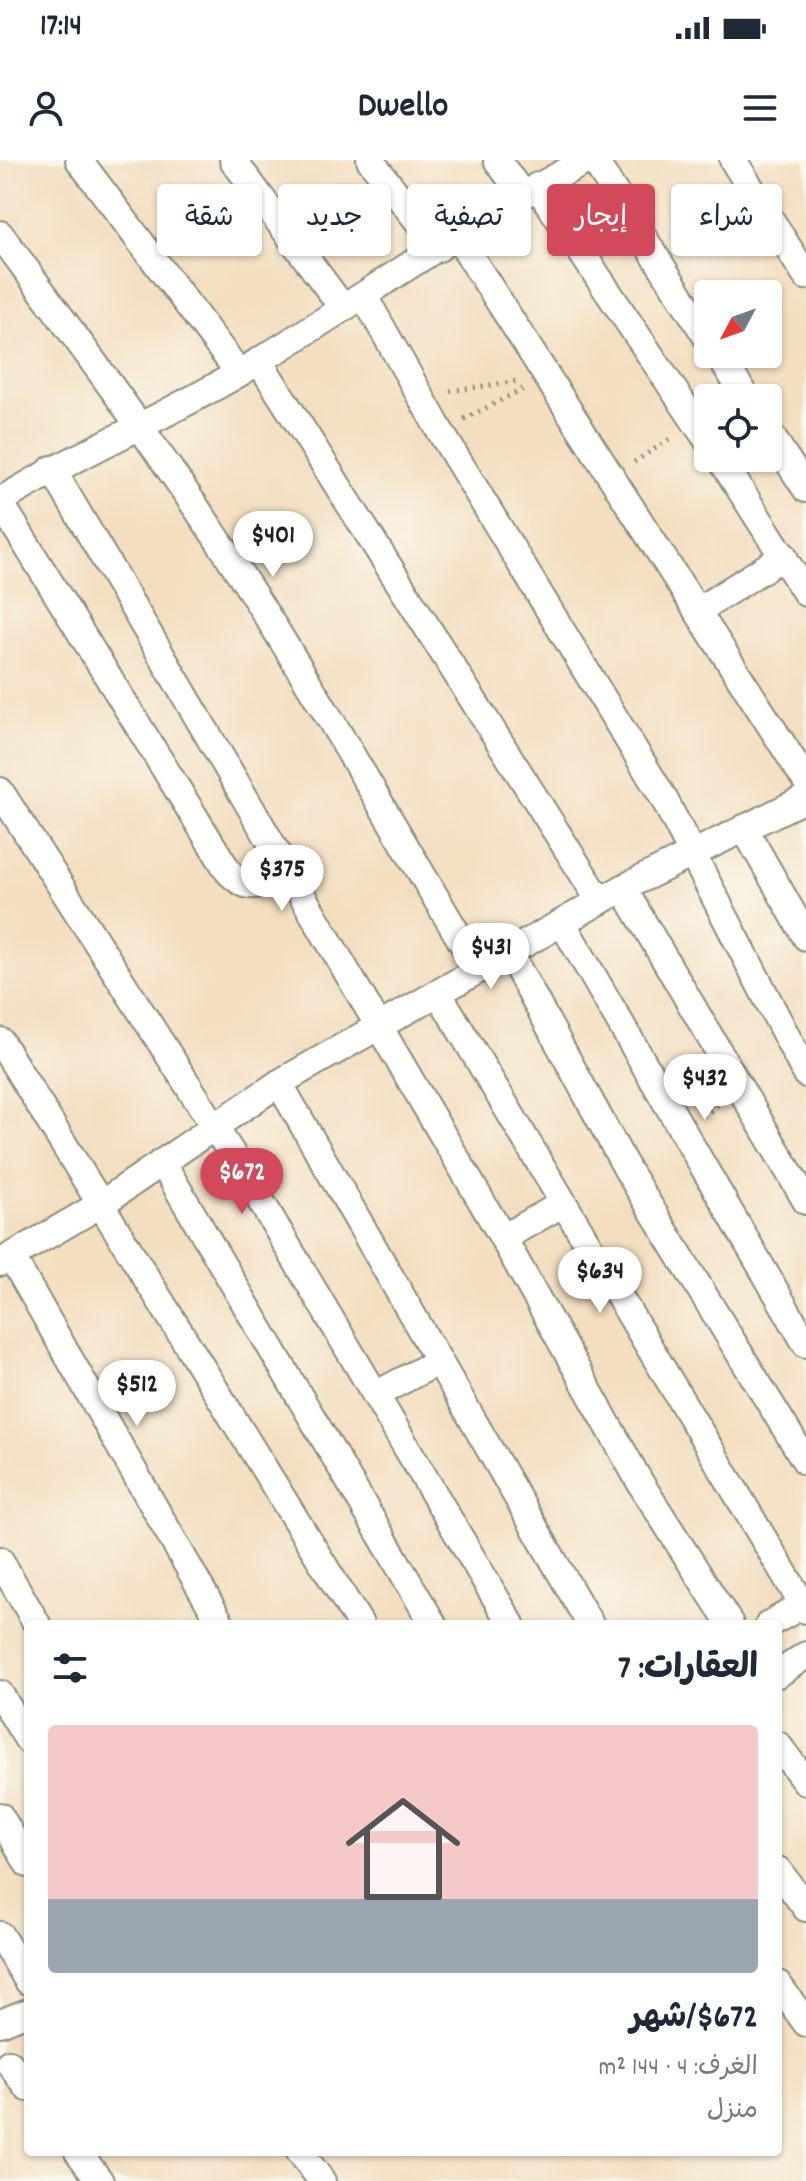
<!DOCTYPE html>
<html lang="ar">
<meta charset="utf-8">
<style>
:root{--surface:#fff;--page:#f6f6f7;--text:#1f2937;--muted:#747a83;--accent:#d1495b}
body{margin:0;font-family:Dekko,"Playpen Sans Arabic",sans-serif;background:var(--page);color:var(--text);direction:rtl;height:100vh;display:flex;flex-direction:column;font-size:30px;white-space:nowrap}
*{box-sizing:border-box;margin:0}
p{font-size:26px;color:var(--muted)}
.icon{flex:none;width:44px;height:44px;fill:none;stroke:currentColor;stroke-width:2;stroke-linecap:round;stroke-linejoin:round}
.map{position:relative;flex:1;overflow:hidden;direction:ltr}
.details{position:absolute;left:24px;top:1460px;width:758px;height:536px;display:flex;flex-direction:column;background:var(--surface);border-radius:8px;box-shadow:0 2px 6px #0004;direction:rtl}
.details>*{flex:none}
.banner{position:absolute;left:24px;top:24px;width:758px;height:72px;direction:rtl;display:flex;gap:16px}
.needle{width:52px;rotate:229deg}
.controls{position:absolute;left:694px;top:120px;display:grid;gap:16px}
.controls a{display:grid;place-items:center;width:88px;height:88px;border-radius:8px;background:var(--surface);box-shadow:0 2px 6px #0004;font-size:40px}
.price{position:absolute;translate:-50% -68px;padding:0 18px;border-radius:28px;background:#fff;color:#222;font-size:26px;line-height:52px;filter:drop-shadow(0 2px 4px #0008)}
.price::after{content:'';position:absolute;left:50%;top:48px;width:24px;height:18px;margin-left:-12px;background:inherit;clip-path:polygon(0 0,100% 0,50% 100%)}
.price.active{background:var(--accent);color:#fff}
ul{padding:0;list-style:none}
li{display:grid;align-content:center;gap:16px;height:424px;padding:0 24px}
li span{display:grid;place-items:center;height:248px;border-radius:8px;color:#555}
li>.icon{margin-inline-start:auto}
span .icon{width:144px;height:144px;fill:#fffc;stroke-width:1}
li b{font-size:34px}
h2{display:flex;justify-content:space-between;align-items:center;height:96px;padding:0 24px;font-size:34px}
.chip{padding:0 28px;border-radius:8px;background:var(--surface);box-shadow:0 2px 6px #0004;font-size:28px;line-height:72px}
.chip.active{background:var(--accent);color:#fff}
.status{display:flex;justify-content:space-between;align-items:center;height:56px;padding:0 40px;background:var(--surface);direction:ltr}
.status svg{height:22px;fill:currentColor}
header{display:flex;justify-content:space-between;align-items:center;height:104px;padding:0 24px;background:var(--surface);font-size:36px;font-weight:800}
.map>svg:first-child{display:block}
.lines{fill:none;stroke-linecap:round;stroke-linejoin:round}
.minor-casing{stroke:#898e7a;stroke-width:30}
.path{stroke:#898e7a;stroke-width:5;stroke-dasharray:2 6;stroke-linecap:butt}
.minor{stroke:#fff;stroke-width:26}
</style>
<div class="status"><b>17:14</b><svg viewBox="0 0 49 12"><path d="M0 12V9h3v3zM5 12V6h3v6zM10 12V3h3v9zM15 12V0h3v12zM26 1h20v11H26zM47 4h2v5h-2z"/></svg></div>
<header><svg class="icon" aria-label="menu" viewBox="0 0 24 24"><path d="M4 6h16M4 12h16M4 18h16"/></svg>Dwello<svg class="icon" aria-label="person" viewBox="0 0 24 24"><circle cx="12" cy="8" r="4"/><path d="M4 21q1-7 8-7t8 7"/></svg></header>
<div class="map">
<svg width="806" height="2021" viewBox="0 0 806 2021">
<rect width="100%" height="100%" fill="#fbf7ec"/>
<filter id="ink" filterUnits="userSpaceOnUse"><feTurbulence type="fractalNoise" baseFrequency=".0125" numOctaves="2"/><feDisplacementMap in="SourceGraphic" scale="16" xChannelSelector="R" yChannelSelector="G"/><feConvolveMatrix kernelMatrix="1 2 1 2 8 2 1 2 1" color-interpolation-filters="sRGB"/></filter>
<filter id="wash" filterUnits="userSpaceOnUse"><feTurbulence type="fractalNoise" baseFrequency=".006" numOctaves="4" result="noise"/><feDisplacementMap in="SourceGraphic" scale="32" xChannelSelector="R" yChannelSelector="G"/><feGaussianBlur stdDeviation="1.8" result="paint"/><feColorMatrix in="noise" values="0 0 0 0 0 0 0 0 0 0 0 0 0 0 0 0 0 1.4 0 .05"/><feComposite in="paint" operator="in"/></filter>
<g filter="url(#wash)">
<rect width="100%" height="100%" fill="#f3dec0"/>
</g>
<g filter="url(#ink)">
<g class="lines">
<defs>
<g id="minor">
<polyline points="79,0 239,213"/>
<polyline points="233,0 343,148"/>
<polyline points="370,0 439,88"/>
<polyline points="497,0 522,34"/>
<polyline points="594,0 708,179"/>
<polyline points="733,0 806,116"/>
<polyline points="537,26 708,281"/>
<path d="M0,74C76,178 153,282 224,389C314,526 394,669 478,809"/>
<polyline points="457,76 806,621"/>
<polyline points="364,136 440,271 663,637 806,914"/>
<polyline points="718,194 747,238"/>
<polyline points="259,201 600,741"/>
<polyline points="768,271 806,329"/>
<polyline points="720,298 806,433"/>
<polyline points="52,309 503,1078 562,1044"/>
<path d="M0,341C78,293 162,259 241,212C357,143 467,62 588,0"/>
<path d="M0,342L228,711C251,735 259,724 285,711"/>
<polyline points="699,450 784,396"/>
<polyline points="0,631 246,1016 511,1464"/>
<polyline points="744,668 806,777"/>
<polyline points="623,728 806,1041"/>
<polyline points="563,764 806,1184"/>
<polyline points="510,794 628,1011 806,1302"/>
<polyline points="439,834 806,1450"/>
<polyline points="0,881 360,1464"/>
<polyline points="279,923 590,1464"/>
<polyline points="162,1002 433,1464"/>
<polyline points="503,1078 641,1324 730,1464"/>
<polyline points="11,1096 221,1464"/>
<polyline points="0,1103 101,1044 279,923 623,728 806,638"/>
<polyline points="377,1234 439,1201"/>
<polyline points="0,1400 37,1464"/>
<polyline points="769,1464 803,1445"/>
<polyline points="778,1514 806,1495"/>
<polyline points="0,1534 28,1580"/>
<polyline points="778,1585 806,1622"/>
<polyline points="0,1656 28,1704"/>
<polyline points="778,1710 806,1748"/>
<polyline points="0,1775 28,1821"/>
<polyline points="778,1824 806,1863"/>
<polyline points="0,1863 28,1852"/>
<polyline points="9,1903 28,1928"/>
<polyline points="78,1992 100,2021"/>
<polyline points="300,1992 322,2021"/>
</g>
</defs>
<use href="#minor" class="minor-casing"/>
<g class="path">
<polyline points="450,231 519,221"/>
<polyline points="464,259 523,229"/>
<polyline points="634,302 673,277"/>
<polyline points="703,956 720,943"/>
</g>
<use href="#minor" class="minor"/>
</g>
</g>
</svg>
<div class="controls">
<a><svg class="needle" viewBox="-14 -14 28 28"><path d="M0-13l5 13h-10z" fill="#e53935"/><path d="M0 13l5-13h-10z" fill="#747a83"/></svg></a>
<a><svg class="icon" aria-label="locate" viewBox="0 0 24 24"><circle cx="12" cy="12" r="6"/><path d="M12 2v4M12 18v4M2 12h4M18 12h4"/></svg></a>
</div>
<b class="price" style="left:273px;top:419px">$401</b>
<b class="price" style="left:282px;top:753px">$375</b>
<b class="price" style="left:491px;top:831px">$431</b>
<b class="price" style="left:705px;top:962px">$432</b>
<b class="price active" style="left:242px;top:1056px">$672</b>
<b class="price" style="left:600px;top:1155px">$634</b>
<b class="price" style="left:137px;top:1268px">$512</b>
<div class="banner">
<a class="chip">شراء</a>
<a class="chip active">إيجار</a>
<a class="chip">تصفية</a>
<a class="chip">جديد</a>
<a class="chip">شقة</a>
</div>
<section class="details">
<h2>العقارات: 7<svg class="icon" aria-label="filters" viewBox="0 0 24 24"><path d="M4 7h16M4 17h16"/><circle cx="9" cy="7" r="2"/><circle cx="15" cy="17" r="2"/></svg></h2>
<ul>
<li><span style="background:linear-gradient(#f6c9c9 70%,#9aa5b1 0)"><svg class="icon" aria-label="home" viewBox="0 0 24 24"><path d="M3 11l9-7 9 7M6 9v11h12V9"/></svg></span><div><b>$672/شهر</b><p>الغرف: 4 · 144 m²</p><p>منزل</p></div></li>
</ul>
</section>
</div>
